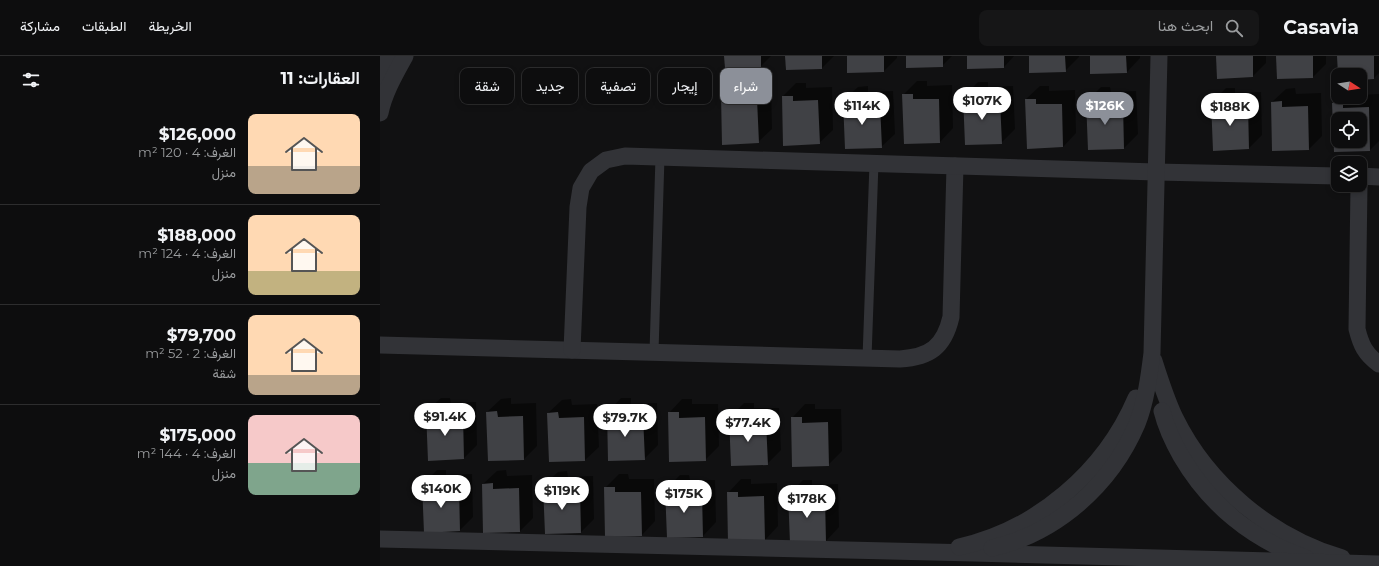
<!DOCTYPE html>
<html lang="ar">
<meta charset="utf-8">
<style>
:root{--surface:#0d0d0e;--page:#161617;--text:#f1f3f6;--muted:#9a9c9e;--line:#2d2d2e;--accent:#8c9099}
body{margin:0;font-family:Montserrat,Vazirmatn,sans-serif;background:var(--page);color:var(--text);direction:rtl;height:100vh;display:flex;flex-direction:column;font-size:15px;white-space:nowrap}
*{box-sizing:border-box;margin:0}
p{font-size:13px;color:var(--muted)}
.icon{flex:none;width:22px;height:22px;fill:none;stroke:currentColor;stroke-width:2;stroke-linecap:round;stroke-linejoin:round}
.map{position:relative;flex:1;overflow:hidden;direction:ltr}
.drawer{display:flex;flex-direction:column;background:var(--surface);width:380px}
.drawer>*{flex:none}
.hud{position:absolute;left:12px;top:12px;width:380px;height:36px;direction:rtl;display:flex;gap:8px}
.needle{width:26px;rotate:102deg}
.buttons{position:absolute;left:951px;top:12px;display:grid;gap:8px}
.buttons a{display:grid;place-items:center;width:36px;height:36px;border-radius:8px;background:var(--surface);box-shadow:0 2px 6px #0003,0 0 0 1px var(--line);font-size:20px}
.price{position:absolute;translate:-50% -34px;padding:0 9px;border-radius:14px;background:#fff;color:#222;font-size:13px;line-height:26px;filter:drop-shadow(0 1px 2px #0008)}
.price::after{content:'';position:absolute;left:50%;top:24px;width:12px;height:9px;margin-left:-6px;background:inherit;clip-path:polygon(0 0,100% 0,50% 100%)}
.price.current{background:var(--accent);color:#fff}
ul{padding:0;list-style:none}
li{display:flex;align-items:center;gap:12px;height:100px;padding:0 20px}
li+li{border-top:1px solid var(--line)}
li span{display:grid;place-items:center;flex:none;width:112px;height:80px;border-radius:8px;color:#555}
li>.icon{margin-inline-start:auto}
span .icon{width:48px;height:48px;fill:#fffc;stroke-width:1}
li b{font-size:17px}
h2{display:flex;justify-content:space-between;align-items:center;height:48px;padding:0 20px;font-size:17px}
.pill{padding:0 14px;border-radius:8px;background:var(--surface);box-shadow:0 2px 6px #0003,0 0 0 1px var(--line);font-size:14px;line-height:36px}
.pill.current{background:var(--accent);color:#fff}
header{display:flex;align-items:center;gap:24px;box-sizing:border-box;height:56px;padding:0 20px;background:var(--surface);border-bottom:1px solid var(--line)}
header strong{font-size:19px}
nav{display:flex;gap:22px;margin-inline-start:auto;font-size:14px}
.search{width:280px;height:36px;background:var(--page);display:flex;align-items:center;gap:10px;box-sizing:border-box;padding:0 14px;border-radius:8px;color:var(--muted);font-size:15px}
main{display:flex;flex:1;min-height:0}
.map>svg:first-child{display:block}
.shadow{fill:#0007;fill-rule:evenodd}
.building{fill:#404145;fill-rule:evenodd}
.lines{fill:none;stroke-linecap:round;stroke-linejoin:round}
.lane{stroke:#323337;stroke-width:9}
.street{stroke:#323337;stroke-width:17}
</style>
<header>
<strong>Casavia</strong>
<div class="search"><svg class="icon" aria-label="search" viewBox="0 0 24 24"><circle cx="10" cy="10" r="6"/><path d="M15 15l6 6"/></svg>ابحث هنا</div>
<nav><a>الخريطة</a><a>الطبقات</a><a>مشاركة</a></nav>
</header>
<main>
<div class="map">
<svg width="999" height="510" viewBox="0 0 999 510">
<rect width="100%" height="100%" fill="#111112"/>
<g class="shadow">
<polygon points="345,0 391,0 381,10"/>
<polygon points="406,0 454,0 442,12"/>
<polygon points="468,0 517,0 517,2 504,15"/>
<polygon points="527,0 572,0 562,10"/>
<polygon points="588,0 634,0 624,11"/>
<polygon points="650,0 699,0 699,1 685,15"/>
<polygon points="711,0 760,0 760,2 747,16"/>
<polygon points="837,0 886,0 886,7 873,20"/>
<polygon points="897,0 946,0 946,8 933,21"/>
<polygon points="958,0 999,0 999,17 994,22 980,23 980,19 959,19"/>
<polygon points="365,25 365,31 391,30 392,73 378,86 342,39 355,26"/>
<polygon points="537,25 547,25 547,30 572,29 573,72 560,86 523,39"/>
<polygon points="598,26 608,26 608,31 633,30 635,73 621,87 584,40"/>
<polygon points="416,27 426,27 426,32 452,31 453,74 439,87 403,40"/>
<polygon points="488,30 488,36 513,35 515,78 501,91 464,44 478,31"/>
<polygon points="660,30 669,30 669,35 695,34 696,77 683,91 646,43"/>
<polygon points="721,31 730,31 731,36 756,35 758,78 744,92 709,93 707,45"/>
<polygon points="846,32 855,32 855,37 881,36 882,79 869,92 832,46"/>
<polygon points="915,32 916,38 941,37 942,80 929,93 892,46 906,33"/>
<path d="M999,38V85L990,94L955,95L953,47L959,41H980V39ZM958,63H980V85H958Z"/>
<polygon points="61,342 70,342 71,347 96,346 97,389 84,402 47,355"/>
<polygon points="131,342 131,348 156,347 157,390 144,403 107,356 121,343"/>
<polygon points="241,342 251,342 251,348 277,347 278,389 264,403 228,356"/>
<polygon points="191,343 192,349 217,348 219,391 205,404 170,405 168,357 182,344"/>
<polygon points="302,343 312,343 312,348 338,348 339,390 325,404 289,357"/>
<polygon points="364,347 374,347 374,352 399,352 401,394 387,408 350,361"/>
<polygon points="425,348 435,348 435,353 461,353 462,395 448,409 412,362"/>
<polygon points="57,414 66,414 66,419 92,418 93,461 80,474 43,428"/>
<polygon points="126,414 127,420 152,419 153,462 140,475 103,428 117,415"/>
<polygon points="187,415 188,421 213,420 214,463 201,476 164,429 178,416"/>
<polygon points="239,418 248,418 249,423 274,423 275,465 262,479 225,432"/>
<polygon points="300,419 309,419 310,424 335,424 336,466 323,480 286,433"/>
<polygon points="361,423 371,423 371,428 397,427 398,470 385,484 348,437"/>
<polygon points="423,424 432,424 432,429 458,428 459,471 446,485 409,438"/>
</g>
<g class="building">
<polygon points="344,0 381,0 381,11 345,12"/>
<polygon points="405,0 442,0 442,13 406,14"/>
<polygon points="467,0 504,0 504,16 467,17"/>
<polygon points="526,0 563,0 563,11 526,12"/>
<polygon points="587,0 624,0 624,12 587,13"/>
<polygon points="649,0 685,0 686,16 649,17"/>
<polygon points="710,0 746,0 747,17 710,18"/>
<polygon points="836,0 873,0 873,21 837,23"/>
<polygon points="896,0 933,0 933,22 897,23"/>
<polygon points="957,0 994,0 994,23 980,24 980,19 958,19"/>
<polygon points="352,38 352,44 377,43 379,87 342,89 341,39"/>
<polygon points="522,38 533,38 533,43 559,43 560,87 524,88"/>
<polygon points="583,39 594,39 595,44 620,44 622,88 585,89"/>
<polygon points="402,40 413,40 413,45 438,44 440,88 403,90"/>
<polygon points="474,43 475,49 500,48 502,92 465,93 463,44"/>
<polygon points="645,43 656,43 656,48 682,48 683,91 647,93"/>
<polygon points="706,44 717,44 717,49 743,48 744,93 708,94"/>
<polygon points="831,45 842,45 842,50 868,49 869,93 833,95"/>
<polygon points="902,45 902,51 928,50 929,94 892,95 891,46"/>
<path d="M952,47H963V52L989,51L990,95L954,96ZM958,63H980V85H958Z"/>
<polygon points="46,355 57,355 57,360 83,359 84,403 48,405"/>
<polygon points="117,355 118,361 143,360 144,404 108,405 106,356"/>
<polygon points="227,355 238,355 238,361 263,360 265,404 228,405"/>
<polygon points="178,356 179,362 204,361 205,405 169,406 167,357"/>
<polygon points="288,356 299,356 299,362 325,361 326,405 289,406"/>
<polygon points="349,360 361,360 361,366 386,365 388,409 351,410"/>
<polygon points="411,361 422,361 422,367 448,366 449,410 412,411"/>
<polygon points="42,427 53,427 53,432 79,431 80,475 44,477"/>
<polygon points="113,427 113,433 139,432 140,476 103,477 102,428"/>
<polygon points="174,428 174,434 200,433 201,477 165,478 163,429"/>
<polygon points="224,431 235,431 235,436 261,436 262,480 225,481"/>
<polygon points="285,432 296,432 296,437 322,437 323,481 287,482"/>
<polygon points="347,436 358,436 358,441 384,440 385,485 348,486"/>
<polygon points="408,437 419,437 419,442 445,442 446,486 410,487"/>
</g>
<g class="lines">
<g class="lane">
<polyline points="274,296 280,101"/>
<polyline points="487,302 494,107"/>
</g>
<g class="street">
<polyline points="0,24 4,11 9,0"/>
<path d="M0,57C4,37 15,18 25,0"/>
<polyline points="980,120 999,121"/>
<path d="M979,129L977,273C981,289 985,298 999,308"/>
<path d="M0,289L520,303C550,301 564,291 571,261L575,110"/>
<polyline points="192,294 198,151 201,132 211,115 226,104 245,100 776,116 958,120"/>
<path d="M774,305C780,324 786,343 795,362C828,429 891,481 962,502"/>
<path d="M782,355C786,371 793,386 801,400C829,448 872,484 926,502"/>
<polyline points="0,483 594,497 999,508"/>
<path d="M579,491C657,474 725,415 756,342"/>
<path d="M612,492C677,477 731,429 757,368C766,345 769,321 772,297L779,0"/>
</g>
</g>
</svg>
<div class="buttons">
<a><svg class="needle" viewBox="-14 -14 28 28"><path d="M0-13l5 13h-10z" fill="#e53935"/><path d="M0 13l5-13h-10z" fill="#9a9c9e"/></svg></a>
<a><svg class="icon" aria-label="locate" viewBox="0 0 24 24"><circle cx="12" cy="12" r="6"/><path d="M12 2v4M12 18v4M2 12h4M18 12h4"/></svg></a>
<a><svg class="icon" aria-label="layers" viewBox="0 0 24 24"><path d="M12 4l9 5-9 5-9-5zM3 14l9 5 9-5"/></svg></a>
</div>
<b class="price" style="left:602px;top:65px">$107K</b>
<b class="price" style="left:482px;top:70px">$114K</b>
<b class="price current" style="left:725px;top:70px">$126K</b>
<b class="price" style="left:850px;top:71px">$188K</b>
<b class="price" style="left:65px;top:381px">$91.4K</b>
<b class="price" style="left:245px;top:382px">$79.7K</b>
<b class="price" style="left:368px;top:387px">$77.4K</b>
<b class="price" style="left:61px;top:453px">$140K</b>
<b class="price" style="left:182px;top:455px">$119K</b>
<b class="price" style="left:304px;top:458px">$175K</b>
<b class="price" style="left:427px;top:463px">$178K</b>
<div class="hud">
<a class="pill current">شراء</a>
<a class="pill">إيجار</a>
<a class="pill">تصفية</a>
<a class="pill">جديد</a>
<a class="pill">شقة</a>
</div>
</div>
<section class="drawer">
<h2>العقارات: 11<svg class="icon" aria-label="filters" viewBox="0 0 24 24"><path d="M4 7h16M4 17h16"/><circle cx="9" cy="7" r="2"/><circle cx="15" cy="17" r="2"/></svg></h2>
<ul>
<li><span style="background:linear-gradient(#ffd9b3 65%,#b9a48a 0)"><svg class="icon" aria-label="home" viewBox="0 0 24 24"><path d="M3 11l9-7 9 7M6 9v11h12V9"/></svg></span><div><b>$126,000</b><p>الغرف: 4 · 120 m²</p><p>منزل</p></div></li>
<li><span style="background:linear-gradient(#ffd9b3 70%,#c2b280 0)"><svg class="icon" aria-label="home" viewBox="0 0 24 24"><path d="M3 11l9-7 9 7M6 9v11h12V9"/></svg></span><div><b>$188,000</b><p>الغرف: 4 · 124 m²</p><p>منزل</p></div></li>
<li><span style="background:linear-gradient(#ffd9b3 75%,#b9a48a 0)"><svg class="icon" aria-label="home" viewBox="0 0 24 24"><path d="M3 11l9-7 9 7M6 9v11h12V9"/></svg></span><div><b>$79,700</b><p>الغرف: 2 · 52 m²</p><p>شقة</p></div></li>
<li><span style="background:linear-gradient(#f6c9c9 60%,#7fa58c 0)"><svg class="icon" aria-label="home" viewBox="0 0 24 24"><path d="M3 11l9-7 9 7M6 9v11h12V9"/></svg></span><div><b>$175,000</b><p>الغرف: 4 · 144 m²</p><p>منزل</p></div></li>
</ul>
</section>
</main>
